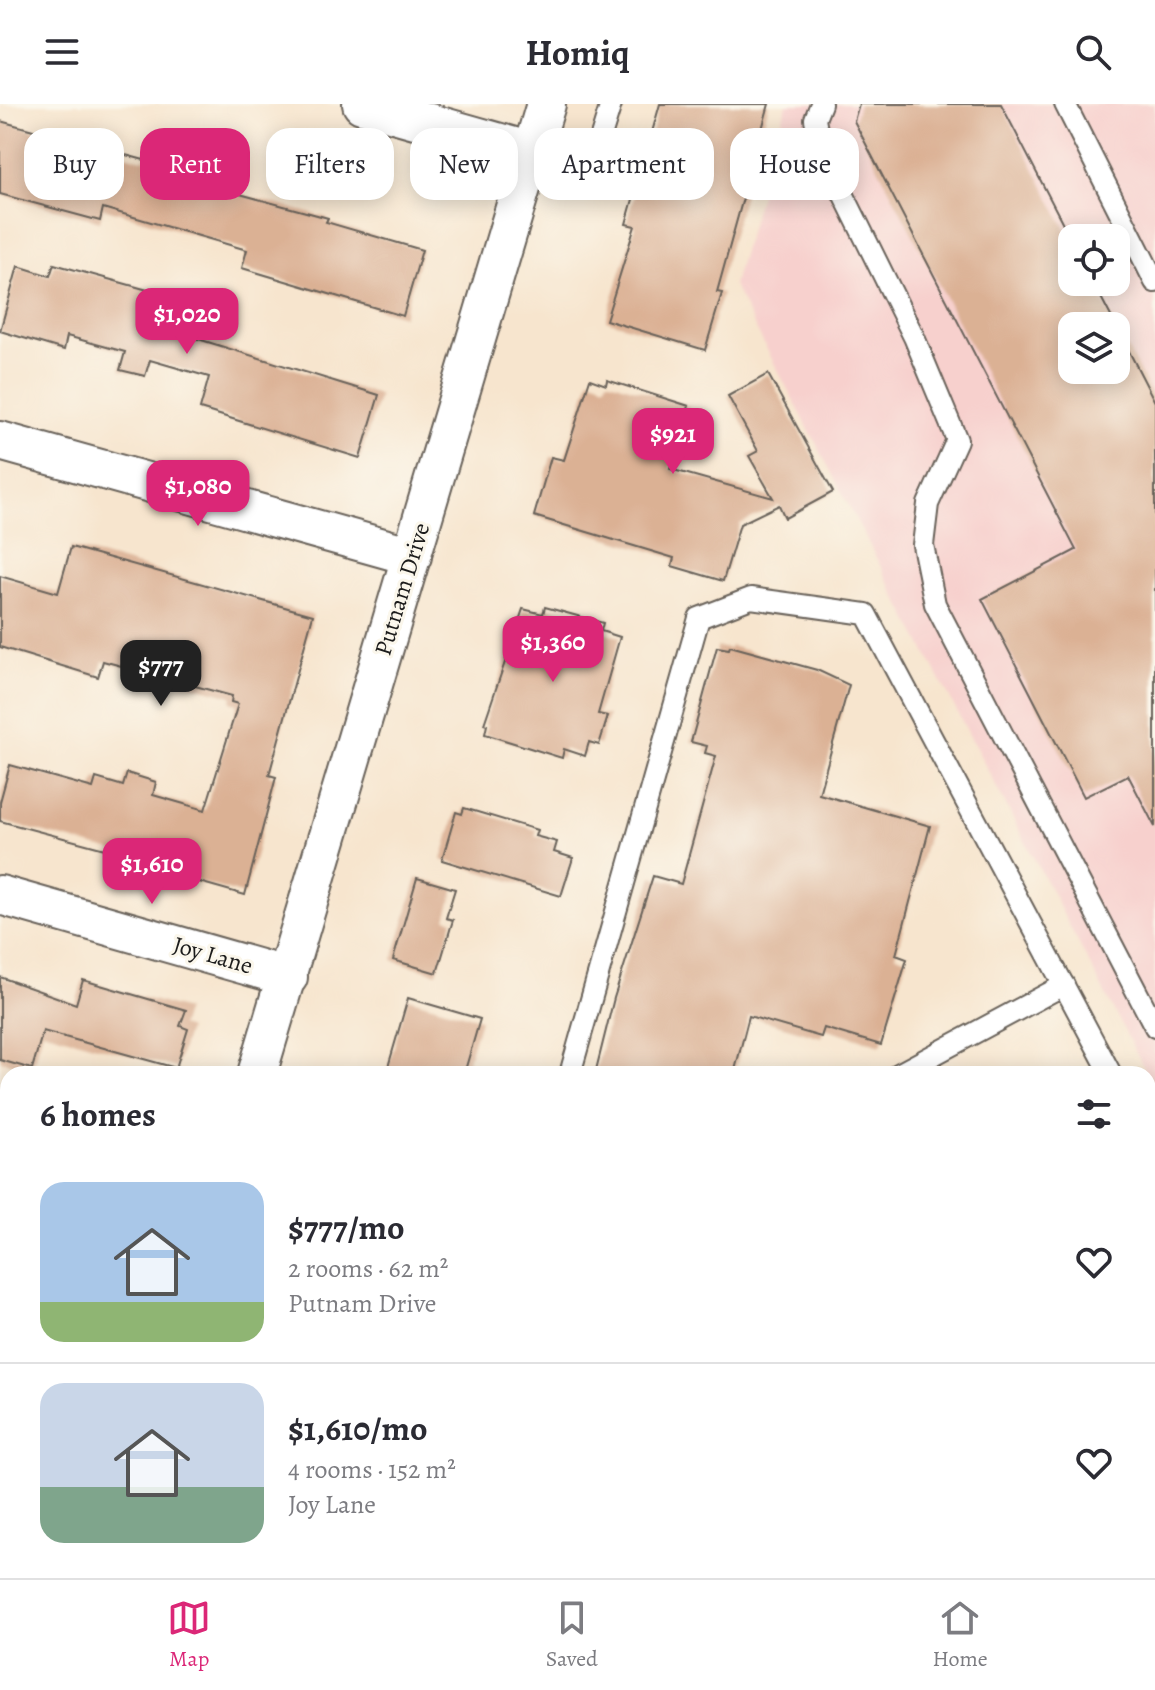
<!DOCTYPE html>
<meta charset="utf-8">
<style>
:root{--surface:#fff;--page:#f7f7f7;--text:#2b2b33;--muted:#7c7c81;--line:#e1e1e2;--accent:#db2777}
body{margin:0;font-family:Alegreya,serif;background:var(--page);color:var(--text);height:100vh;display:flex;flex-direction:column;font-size:30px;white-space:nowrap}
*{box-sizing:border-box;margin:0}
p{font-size:26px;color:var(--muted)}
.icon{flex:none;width:44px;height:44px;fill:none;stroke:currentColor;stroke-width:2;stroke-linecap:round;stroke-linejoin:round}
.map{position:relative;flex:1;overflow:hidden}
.sheet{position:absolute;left:0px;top:962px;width:1156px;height:512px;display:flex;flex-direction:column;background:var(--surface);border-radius:24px 24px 0 0;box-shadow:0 4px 20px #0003}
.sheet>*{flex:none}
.top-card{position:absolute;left:24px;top:24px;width:1108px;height:72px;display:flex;gap:16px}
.controls{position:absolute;left:1058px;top:120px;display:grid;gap:16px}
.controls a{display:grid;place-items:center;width:72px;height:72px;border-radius:16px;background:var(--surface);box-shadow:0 4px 20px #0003;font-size:40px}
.price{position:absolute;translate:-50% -68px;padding:0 18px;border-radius:16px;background:var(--accent);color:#fff;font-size:26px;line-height:52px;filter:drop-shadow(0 2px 4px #0008)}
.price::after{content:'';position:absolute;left:50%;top:48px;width:24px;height:18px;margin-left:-12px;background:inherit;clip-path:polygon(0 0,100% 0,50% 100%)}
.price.on{background:#222;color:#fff}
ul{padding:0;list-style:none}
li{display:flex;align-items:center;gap:24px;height:200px;padding:0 40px}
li+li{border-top:2px solid var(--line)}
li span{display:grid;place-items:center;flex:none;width:224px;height:160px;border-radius:24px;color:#555}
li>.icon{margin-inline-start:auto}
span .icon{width:96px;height:96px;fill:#fffc;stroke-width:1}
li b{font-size:34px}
h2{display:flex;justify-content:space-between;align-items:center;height:96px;padding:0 40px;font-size:34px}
.pill{padding:0 28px;border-radius:24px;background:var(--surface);box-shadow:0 4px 20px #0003;font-size:28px;line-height:72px}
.pill.on{background:var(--accent);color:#fff}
header{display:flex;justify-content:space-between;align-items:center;height:104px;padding:0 40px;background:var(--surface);font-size:36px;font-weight:600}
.tabs{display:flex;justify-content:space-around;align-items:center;height:112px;border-top:2px solid var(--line);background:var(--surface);font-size:22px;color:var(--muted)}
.tabs a{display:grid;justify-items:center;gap:4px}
.tabs .on{color:var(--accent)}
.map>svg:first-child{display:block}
.built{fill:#f7d0cd;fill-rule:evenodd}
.building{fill:#dbb194}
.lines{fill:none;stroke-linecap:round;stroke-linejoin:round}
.service-casing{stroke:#69625a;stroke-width:24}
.minor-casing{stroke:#69625a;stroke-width:42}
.service{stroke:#fff;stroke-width:20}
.minor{stroke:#fff;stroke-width:38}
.labels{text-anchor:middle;stroke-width:6;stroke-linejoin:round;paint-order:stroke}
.street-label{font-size:24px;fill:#1c1c1c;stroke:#fbf7ec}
</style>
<header><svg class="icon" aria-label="menu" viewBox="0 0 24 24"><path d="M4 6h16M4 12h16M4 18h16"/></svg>Homiq<svg class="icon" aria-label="search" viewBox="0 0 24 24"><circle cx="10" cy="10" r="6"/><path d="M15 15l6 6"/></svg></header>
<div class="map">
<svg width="1155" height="1474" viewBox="0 0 1155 1474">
<rect width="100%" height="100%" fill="#fbf7ec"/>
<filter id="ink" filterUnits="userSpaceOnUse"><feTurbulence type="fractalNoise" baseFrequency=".0125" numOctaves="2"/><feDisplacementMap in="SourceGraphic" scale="16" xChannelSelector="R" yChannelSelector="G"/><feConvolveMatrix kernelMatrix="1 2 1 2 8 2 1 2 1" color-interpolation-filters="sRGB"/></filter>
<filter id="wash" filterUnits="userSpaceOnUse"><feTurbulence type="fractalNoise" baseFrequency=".006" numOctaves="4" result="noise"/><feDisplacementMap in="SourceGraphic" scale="32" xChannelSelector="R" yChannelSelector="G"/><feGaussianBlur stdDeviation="1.8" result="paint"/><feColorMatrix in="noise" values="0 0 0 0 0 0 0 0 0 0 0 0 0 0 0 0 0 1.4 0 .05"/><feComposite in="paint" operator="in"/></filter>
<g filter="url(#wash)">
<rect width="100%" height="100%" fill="#f7e5ce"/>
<path class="built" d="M787,0H1155V985L733,181ZM1072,134H1116V178H1072ZM1072,222H1116V266H1072Z"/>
<g id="blocks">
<g class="building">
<polygon points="660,0 769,0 717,188 722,189 705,246 606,216 635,122 626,120"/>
<polygon points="859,0 1001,0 1072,137 1072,178 1093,178 1116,222 1072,222 1072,266 1116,266 1116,222 1155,298 1155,723 1128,671 1084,693 982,495 1076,446 854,17"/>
<polygon points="0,17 144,56 145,51 155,54 157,48 229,69 225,86 328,114 326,118 422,146 403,212 242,164 247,146 103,104 100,117 0,90"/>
<polygon points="54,160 191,198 182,230 379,291 360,354 200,305 209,273 150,256 145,272 120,266 125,248 67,232 64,246 0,227 18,162 50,172"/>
<polygon points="768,270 833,388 785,414 779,401 740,420 723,477 672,462 674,454 534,412 551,353 564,356 590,275 606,281 607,276 689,302 670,365 773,394 749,352 758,347 728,292"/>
<polygon points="71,443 313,511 269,671 276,673 245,791 185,774 187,767 0,717 0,698 10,661 93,684 96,674 123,682 127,669 156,678 153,691 205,706 238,600 231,598 232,592 103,557 98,573 0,543 0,472 58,489"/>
<polygon points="545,503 603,519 601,527 620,533 598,610 608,612 599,641 589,638 585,652 564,645 562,654 485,630 487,621 484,620 523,505 543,510"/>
<polygon points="730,542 817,566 849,581 819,690 930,722 896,851 907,855 881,941 824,924 821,933 749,912 734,970 595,970 614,894 653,772 681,780 716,652 705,649 707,642 691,638 717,543 729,545"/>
<polygon points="464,704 537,726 535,732 557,738 554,748 573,754 561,792 442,756 456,708 462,710"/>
<polygon points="417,774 455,785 446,814 453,816 437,869 393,856"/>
<polygon points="0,873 76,900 83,876 186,906 180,922 188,925 176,964 43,927 32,965 0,956"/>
<polygon points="408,894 480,915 464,970 386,970"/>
</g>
</g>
</g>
<g filter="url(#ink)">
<use href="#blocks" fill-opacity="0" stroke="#69625a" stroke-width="2"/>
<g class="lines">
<defs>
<g id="service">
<polyline points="821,0 815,15 820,43 914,233 957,336 928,400 923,441 935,500 1155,923"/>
<polyline points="1065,0 1155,178"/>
<polyline points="528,61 587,78 611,0"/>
<polyline points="570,970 699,514 751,494 866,510 1111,970"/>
<polyline points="898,970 1064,881"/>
<polyline points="1148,1039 1155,1052"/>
</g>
<g id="minor">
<polyline points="362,0 532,48"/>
<polyline points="0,337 412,452"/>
<polyline points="0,791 288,873"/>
<polyline points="257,970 546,0"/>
<polyline points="198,1466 200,1474"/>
<polyline points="680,1466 689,1474"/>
<polyline points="537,1474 548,1466"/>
</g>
</defs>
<use href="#service" class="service-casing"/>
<use href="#minor" class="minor-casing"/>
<use href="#service" class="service"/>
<use href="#minor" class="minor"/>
</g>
</g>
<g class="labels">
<g class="street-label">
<text transform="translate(402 485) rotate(-73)" y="8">Putnam Drive</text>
<text transform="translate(213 851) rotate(16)" y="8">Joy Lane</text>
</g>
</g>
</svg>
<div class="controls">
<a><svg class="icon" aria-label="locate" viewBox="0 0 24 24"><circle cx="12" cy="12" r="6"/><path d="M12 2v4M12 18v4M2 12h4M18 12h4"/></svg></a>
<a><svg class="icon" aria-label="layers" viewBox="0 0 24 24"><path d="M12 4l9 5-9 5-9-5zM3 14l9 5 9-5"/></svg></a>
</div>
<b class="price" style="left:187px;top:252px">$1,020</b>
<b class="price" style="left:673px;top:372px">$921</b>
<b class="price" style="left:198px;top:424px">$1,080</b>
<b class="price" style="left:553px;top:580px">$1,360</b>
<b class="price on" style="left:161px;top:604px">$777</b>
<b class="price" style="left:152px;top:802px">$1,610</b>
<div class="top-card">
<a class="pill">Buy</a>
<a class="pill on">Rent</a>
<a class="pill">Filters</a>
<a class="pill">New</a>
<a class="pill">Apartment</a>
<a class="pill">House</a>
</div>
<section class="sheet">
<h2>6 homes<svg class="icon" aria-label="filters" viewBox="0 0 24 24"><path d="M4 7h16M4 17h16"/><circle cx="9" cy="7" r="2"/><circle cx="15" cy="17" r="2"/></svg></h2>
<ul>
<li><span style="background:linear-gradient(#a9c7e8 75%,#8fb573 0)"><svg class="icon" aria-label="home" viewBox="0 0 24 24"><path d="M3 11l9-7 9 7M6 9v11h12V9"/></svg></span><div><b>$777/mo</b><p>2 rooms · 62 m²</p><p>Putnam Drive</p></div><svg class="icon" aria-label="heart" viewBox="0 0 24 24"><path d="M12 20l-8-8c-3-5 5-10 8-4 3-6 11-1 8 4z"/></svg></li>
<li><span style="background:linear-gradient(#c9d6e8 65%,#7fa58c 0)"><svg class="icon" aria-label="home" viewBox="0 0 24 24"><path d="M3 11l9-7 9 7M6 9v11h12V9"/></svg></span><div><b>$1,610/mo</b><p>4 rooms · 152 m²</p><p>Joy Lane</p></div><svg class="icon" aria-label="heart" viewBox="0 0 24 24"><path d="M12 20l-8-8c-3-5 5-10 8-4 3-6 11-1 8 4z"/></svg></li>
</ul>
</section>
</div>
<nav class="tabs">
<a class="on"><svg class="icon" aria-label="map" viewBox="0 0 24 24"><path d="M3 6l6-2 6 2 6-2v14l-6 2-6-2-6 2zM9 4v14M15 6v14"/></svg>Map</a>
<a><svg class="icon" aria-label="saved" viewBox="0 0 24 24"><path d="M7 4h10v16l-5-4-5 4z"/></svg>Saved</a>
<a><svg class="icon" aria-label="home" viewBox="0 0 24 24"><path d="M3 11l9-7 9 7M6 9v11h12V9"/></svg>Home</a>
</nav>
